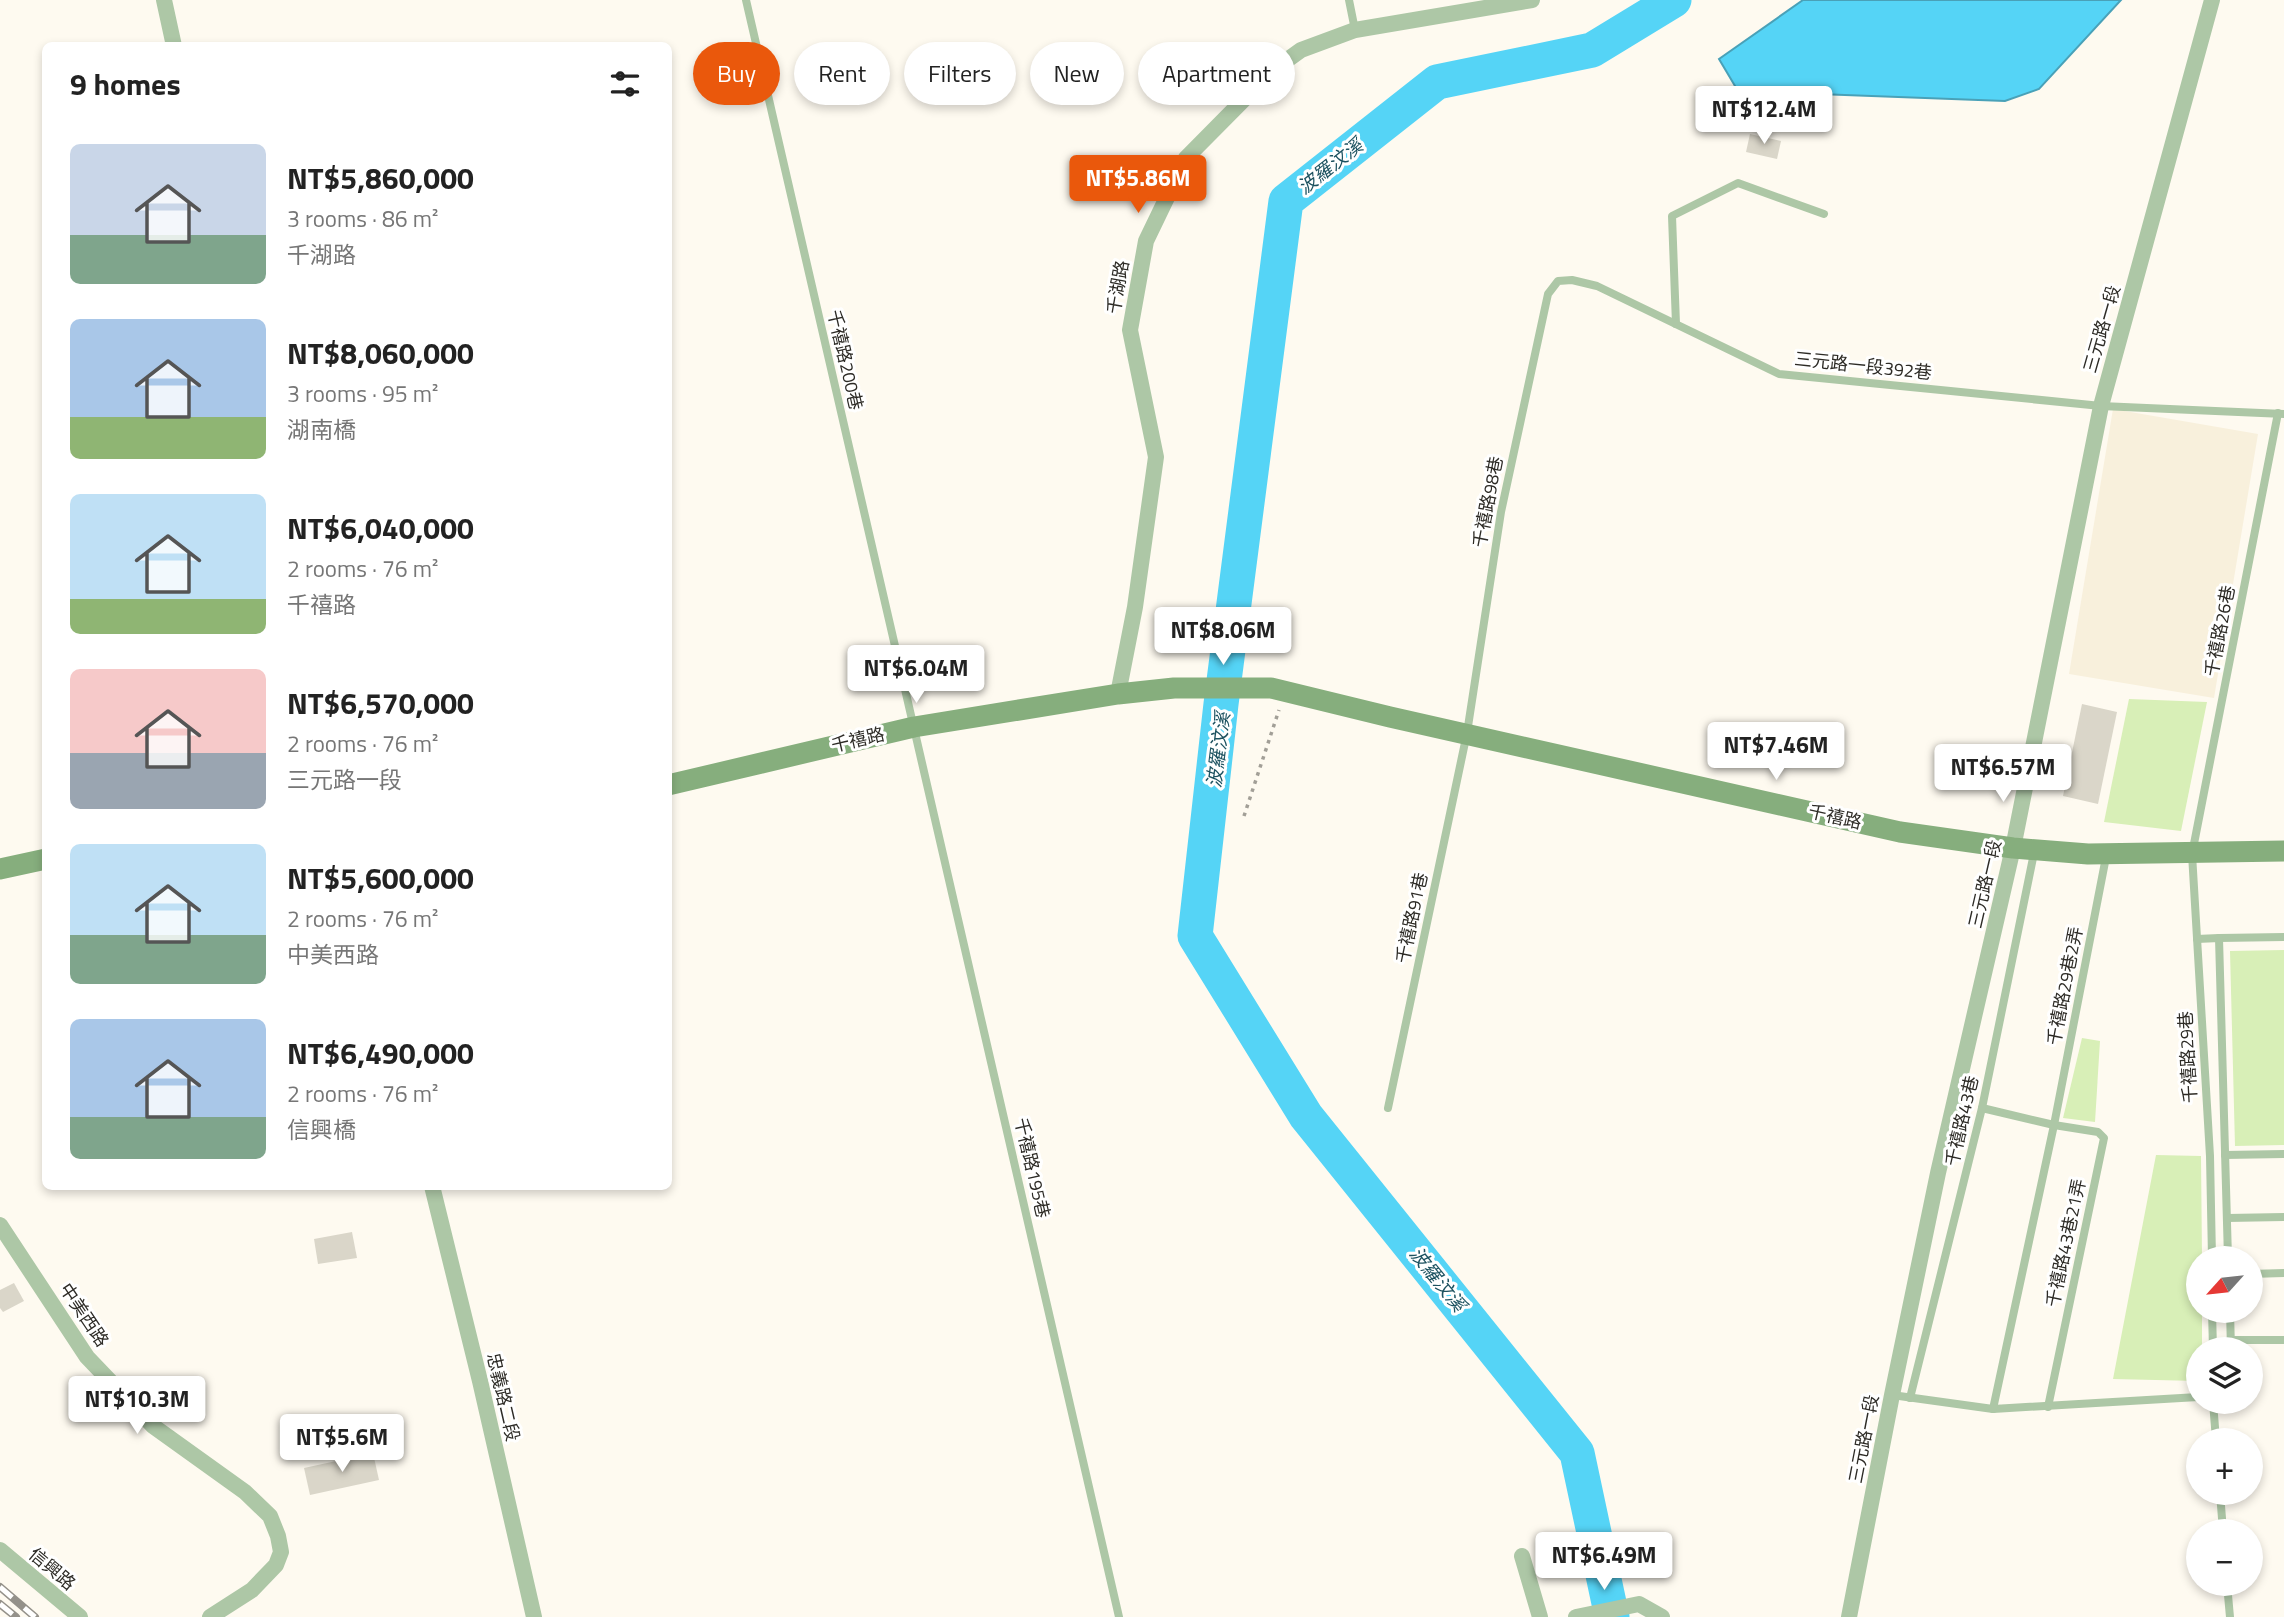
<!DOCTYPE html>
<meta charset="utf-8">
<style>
:root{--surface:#fff;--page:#f6f6f6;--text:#222;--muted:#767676;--accent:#ea580c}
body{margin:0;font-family:"Titillium Web","Noto Sans TC",sans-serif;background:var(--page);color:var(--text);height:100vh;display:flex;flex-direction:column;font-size:26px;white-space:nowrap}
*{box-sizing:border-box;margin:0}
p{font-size:23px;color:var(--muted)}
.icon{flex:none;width:38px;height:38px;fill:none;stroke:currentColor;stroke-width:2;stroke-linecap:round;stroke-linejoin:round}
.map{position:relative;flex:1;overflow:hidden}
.details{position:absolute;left:42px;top:42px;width:630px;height:1148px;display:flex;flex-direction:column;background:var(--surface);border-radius:10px;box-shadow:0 4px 10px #0003}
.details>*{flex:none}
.banner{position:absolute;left:693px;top:42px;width:665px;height:63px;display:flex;gap:14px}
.needle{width:46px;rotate:243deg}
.buttons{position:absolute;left:2186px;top:1246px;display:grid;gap:14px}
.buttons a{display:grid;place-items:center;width:77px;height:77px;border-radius:50%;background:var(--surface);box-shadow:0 4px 10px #0003;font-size:35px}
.price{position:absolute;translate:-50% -60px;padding:0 16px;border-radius:7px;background:#fff;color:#222;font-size:23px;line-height:46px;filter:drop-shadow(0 2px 4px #0008)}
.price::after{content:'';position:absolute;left:50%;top:42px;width:21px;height:16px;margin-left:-10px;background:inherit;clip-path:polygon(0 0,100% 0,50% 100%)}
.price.current{background:var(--accent);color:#fff}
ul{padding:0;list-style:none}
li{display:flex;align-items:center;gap:21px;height:175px;padding:0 28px}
li span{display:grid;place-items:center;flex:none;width:196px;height:140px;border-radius:10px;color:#555}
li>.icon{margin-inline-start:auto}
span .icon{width:84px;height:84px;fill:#fffc;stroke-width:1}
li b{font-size:30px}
h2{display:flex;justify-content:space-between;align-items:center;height:84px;padding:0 28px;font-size:30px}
.tag{padding:0 24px;border-radius:32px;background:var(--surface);box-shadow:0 4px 10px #0003;font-size:24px;line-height:63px}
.tag.current{background:var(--accent);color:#fff}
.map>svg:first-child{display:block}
.built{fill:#f8f0dc}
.green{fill:#d8efb7}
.water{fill:#55d4f6;stroke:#49a1b8;stroke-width:2}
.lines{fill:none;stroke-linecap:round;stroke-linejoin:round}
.river{stroke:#55d4f6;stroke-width:35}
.building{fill:#dad6c9}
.path{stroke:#a29f97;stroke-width:3.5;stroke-dasharray:3.5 5;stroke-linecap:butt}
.lane{stroke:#adc7a6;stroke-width:8}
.street{stroke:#adc7a6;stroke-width:16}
.secondary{stroke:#86ae7d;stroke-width:21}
.rail-casing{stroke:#94918a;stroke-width:8}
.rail{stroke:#fff;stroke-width:5;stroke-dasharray:16;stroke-linecap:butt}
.labels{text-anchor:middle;stroke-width:6;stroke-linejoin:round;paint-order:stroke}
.street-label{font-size:18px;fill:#2d2b26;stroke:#fff}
.water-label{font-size:19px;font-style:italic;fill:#1d5260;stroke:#fff}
</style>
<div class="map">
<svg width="2284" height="1617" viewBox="0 0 2284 1617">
<rect width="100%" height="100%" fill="#fefaf0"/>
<polygon class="built" points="2113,409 2258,434 2214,698 2069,674"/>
<g class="green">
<polygon points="2129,699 2207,702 2181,831 2104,822"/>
<polygon points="2284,950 2284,1145 2235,1146 2230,951"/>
<polygon points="2082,1038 2100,1041 2095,1122 2063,1118"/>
<polygon points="2156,1155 2201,1156 2202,1258 2198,1258 2198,1311 2202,1311 2202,1349 2198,1349 2198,1381 2113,1379"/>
</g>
<polygon class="water" points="1803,0 2121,0 2039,89 2005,101 1738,91 1719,59"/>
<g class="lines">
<polyline class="river" points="1612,1617 1577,1453 1306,1116 1195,936 1221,704 1286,201 1437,82 1592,50 1674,0"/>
</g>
<g class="building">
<polygon points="1750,134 1781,141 1777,159 1746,152"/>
<polygon points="2082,704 2117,712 2098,804 2063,796"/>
<polygon points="352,1232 357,1258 318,1264 314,1239"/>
<polygon points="14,1283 24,1301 3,1312 0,1308 0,1290"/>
<polygon points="373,1453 379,1480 310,1495 304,1468"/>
</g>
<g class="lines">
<polyline class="path" points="1244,816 1279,710"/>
<g class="lane">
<polyline points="746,0 1119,1617"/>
<polyline points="1349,0 1355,30"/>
<polyline points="1676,324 1672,216 1738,183 1824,214"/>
<polyline points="2219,938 2284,937"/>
<polyline points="2197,939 2219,938 2228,1258"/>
<polyline points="1388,1108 1467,733 1501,512 1548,294 1558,281 1572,280 1597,286 1779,374 2101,406 2284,414"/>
<polyline points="1982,1108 2054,1125 2098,1132 2104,1138 2048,1407"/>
<polyline points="2225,1155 2284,1154"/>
<polyline points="2227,1218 2284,1217"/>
<polyline points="2212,1258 2210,1156 2192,854 2278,413"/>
<polyline points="2250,1274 2284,1273"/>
<polyline points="2212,1311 2213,1349"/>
<polyline points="2230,1311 2231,1349"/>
<polyline points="2230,1340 2284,1340"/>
<polyline points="1892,1395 1993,1409 2198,1397"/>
<polyline points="1910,1398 1982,1108 2034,853"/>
<polyline points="2213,1402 2216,1440"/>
<polyline points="1993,1409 2054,1125 2106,857"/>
<polyline points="2220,1493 2223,1531"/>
<polyline points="2227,1584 2230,1617"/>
</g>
<g class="street">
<polyline points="164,0 174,46"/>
<polyline points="1118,694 1135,607 1156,457 1130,330 1146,241 1186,158 1272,71 1301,50 1355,30 1532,0"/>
<polyline points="432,1186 480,1381 534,1617"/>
<polyline points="0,1225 87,1357 153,1426 245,1492 270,1516 278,1536 281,1552 276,1565 252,1590 210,1617"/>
<polyline points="0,1550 80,1617"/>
<polyline points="1522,1556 1540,1617"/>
<polyline points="1576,1617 1639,1604 1662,1617"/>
<polyline points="1849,1617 1892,1395 1938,1173 2013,848 2101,406 2212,0"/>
</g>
<g class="secondary">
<polyline points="668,785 914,727 1118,694 1174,688 1271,688 1390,717 1900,832 2013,848 2088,854 2284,851"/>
<polyline points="0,869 46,859"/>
</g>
<defs>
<g id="rail">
<polyline points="0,1587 35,1617"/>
<polyline points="0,1604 16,1617"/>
</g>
</defs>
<use href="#rail" class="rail-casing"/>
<use href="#rail" class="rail"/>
</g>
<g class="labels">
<g class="street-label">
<text transform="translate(1118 287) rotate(-80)" y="6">千湖路</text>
<text transform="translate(2102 329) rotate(-74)" y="6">三元路一段</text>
<text transform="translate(845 360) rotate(77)" y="6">千禧路200巷</text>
<text transform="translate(1863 366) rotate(6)" y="6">三元路一段392巷</text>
<text transform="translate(1488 502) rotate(-79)" y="6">千禧路98巷</text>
<text transform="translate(2220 631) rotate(-79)" y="6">千禧路26巷</text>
<text transform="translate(858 740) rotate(-13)" y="6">千禧路</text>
<text transform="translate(1835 817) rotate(13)" y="6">千禧路</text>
<text transform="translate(1985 884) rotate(-77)" y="6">三元路一段</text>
<text transform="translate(1412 918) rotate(-78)" y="6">千禧路91巷</text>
<text transform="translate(2065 986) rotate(-79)" y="6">千禧路29巷2弄</text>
<text transform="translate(2188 1057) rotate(-93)" y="6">千禧路29巷</text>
<text transform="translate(1962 1121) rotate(-77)" y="6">千禧路43巷</text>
<text transform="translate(1032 1168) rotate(77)" y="6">千禧路195巷</text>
<text transform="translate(2066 1243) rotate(-78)" y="6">千禧路43巷21弄</text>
<text transform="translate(84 1315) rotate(56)" y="6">中美西路</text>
<text transform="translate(503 1397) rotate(77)" y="6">忠義路二段</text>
<text transform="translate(1864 1439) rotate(-79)" y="6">三元路一段</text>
<text transform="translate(52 1569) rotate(40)" y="6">信興路</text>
</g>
<g class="water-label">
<text transform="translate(1330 166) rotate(-38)" y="7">波羅汶溪</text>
<text transform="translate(1218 750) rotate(-83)" y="7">波羅汶溪</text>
<text transform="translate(1438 1279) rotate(51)" y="7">波羅汶溪</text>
</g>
</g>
</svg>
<div class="buttons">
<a><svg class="needle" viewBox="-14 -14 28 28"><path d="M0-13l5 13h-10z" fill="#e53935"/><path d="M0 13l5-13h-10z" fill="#767676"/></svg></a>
<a><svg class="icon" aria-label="layers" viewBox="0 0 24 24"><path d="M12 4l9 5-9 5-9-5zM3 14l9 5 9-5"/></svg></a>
<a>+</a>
<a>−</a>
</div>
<b class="price" style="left:1764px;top:146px">NT$12.4M</b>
<b class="price current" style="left:1138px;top:215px">NT$5.86M</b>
<b class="price" style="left:1223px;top:667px">NT$8.06M</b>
<b class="price" style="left:916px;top:705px">NT$6.04M</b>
<b class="price" style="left:1776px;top:782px">NT$7.46M</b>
<b class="price" style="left:2003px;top:804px">NT$6.57M</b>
<b class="price" style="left:137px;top:1436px">NT$10.3M</b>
<b class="price" style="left:342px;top:1474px">NT$5.6M</b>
<b class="price" style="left:1604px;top:1592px">NT$6.49M</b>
<div class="banner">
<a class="tag current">Buy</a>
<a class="tag">Rent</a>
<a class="tag">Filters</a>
<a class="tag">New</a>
<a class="tag">Apartment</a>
</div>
<section class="details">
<h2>9 homes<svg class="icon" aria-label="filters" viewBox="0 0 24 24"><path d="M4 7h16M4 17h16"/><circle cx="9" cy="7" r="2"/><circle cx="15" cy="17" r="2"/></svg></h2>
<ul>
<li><span style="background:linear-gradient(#c9d6e8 65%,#7fa58c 0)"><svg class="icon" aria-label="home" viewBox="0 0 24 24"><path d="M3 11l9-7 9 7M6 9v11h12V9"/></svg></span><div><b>NT$5,860,000</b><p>3 rooms · 86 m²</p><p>千湖路</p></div></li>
<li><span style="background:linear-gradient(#a9c7e8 70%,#8fb573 0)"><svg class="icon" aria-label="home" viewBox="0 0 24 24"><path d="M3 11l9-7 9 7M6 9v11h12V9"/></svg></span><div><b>NT$8,060,000</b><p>3 rooms · 95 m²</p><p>湖南橋</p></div></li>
<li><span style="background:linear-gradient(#bfe0f5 75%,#8fb573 0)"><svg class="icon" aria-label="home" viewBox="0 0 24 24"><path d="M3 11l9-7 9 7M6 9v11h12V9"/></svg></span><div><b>NT$6,040,000</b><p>2 rooms · 76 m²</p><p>千禧路</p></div></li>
<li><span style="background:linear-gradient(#f6c9c9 60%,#9aa5b1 0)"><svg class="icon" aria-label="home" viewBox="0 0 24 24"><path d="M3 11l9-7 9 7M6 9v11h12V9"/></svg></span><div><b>NT$6,570,000</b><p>2 rooms · 76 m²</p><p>三元路一段</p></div></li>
<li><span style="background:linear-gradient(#bfe0f5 65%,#7fa58c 0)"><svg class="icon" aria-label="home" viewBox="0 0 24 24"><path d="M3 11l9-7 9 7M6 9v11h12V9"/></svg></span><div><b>NT$5,600,000</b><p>2 rooms · 76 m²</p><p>中美西路</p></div></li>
<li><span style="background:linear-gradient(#a9c7e8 70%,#7fa58c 0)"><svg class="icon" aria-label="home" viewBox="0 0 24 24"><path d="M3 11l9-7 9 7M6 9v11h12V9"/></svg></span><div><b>NT$6,490,000</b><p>2 rooms · 76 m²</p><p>信興橋</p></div></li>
</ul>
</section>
</div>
